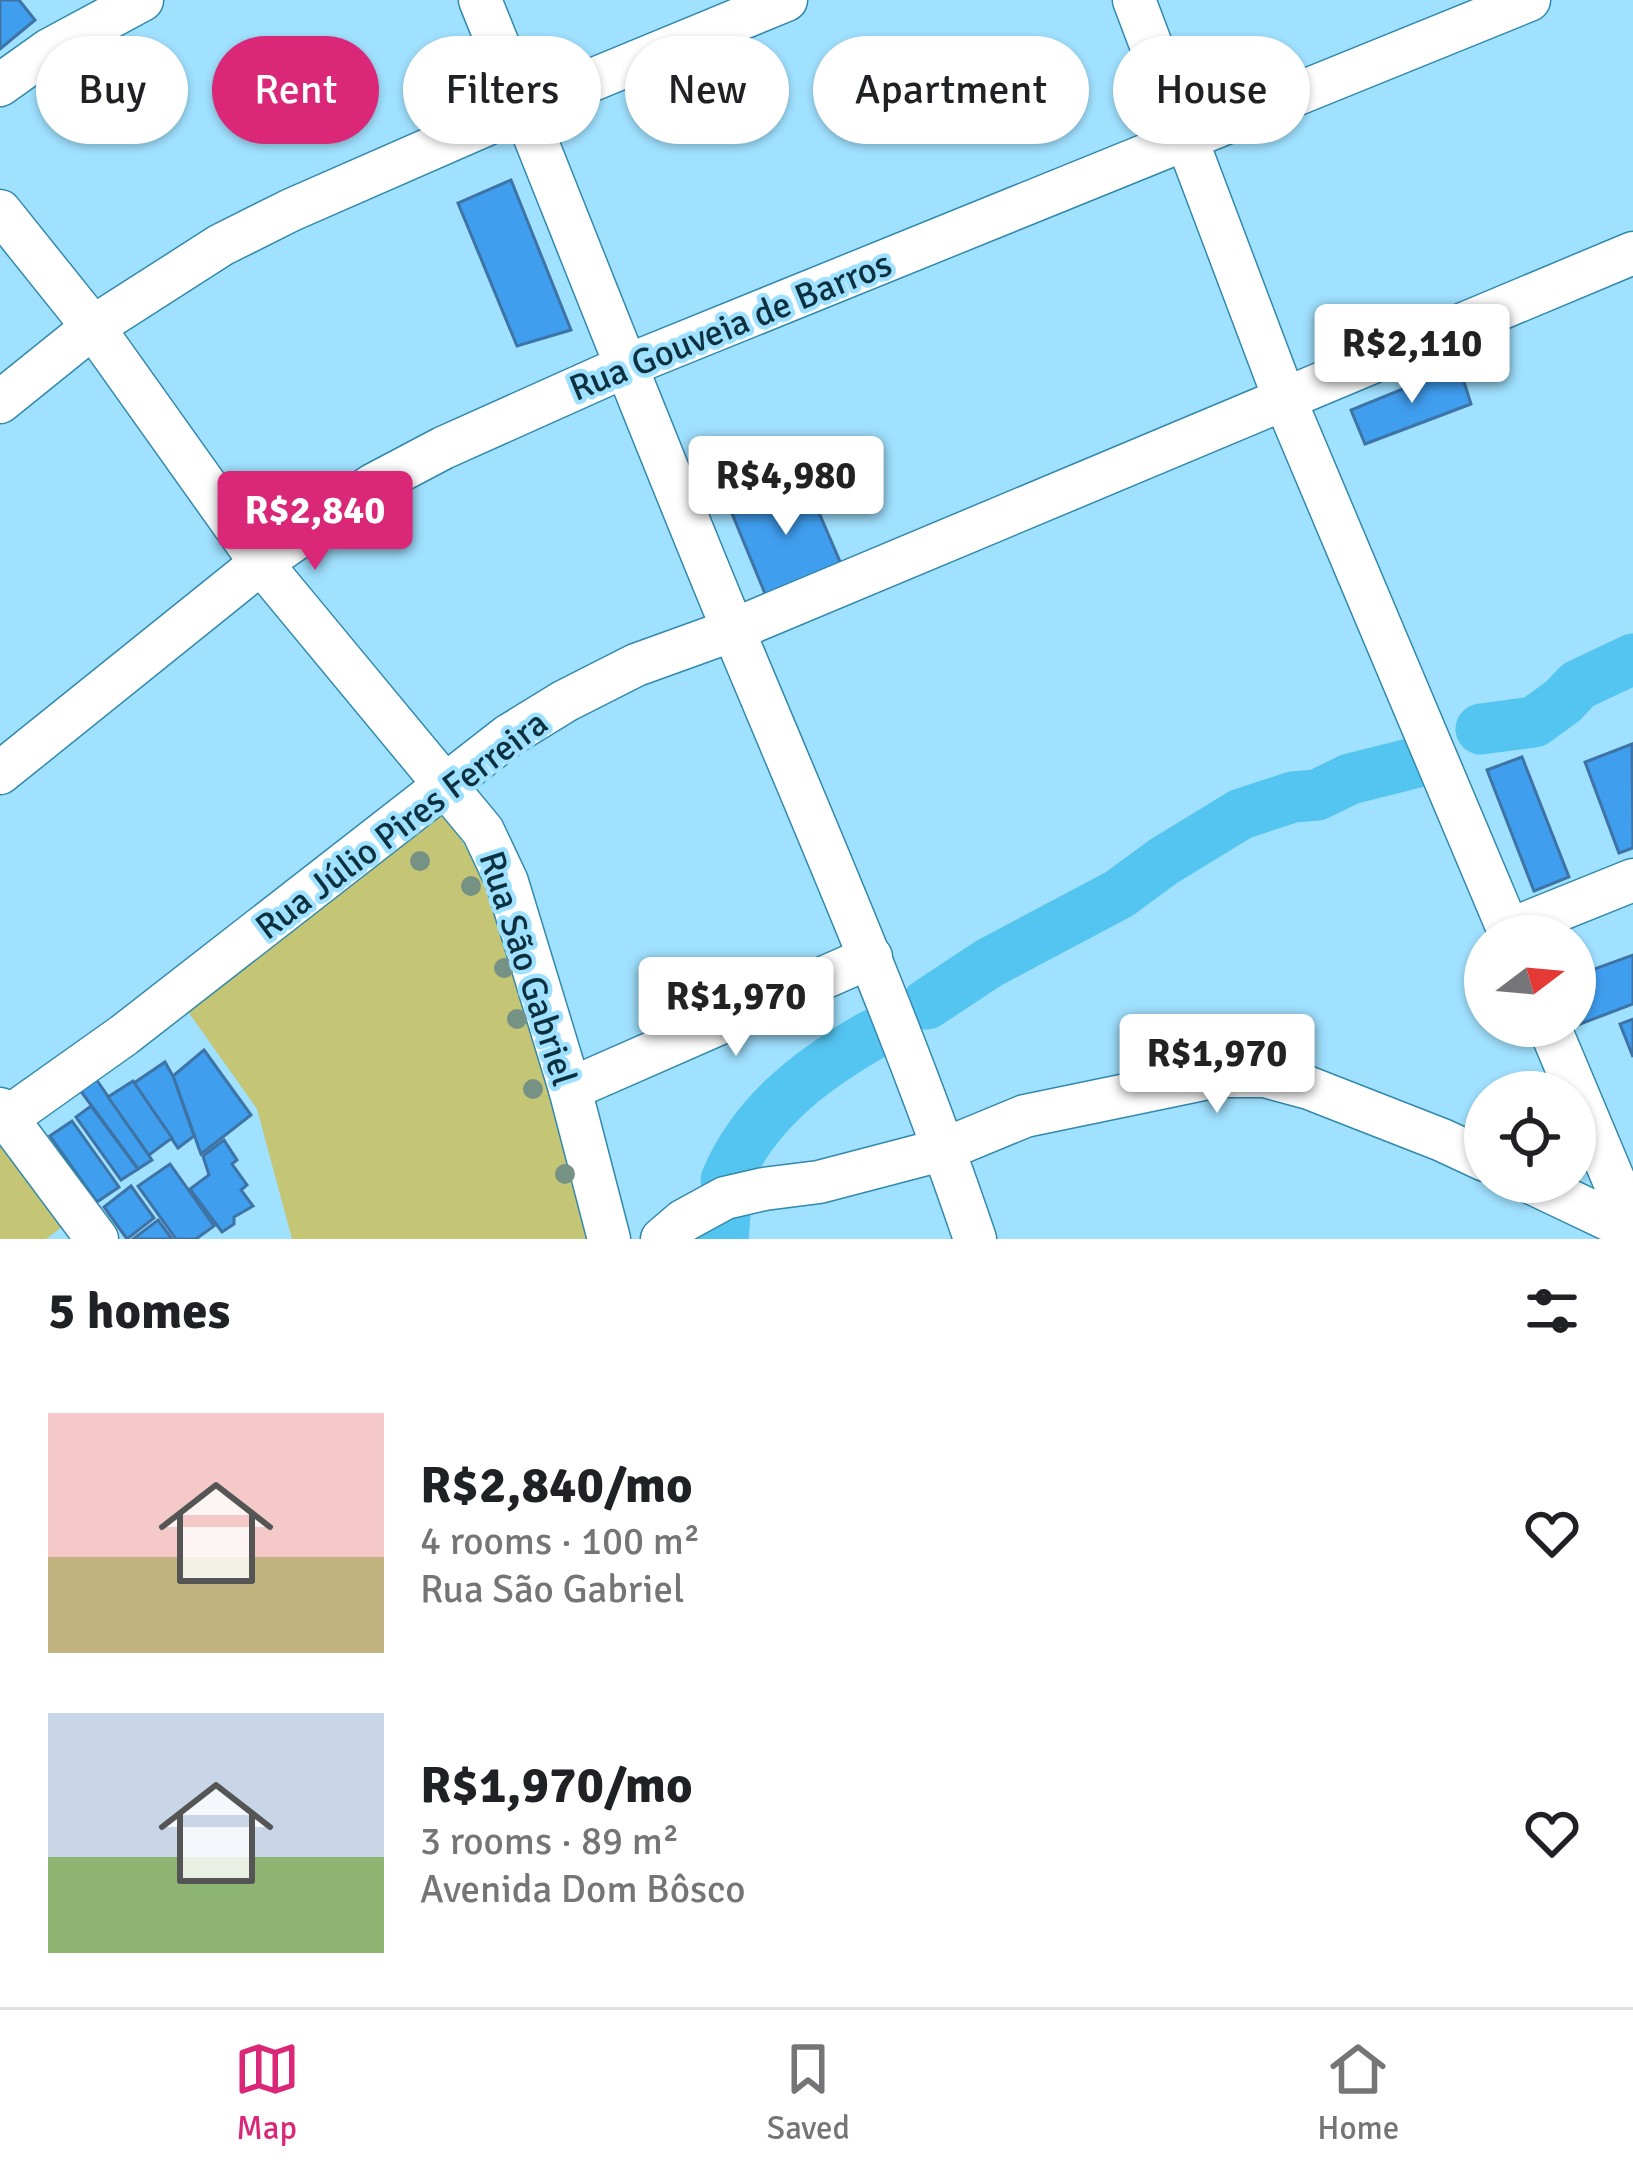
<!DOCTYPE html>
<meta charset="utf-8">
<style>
:root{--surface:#fff;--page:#f6f6f6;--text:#202124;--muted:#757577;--line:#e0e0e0;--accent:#db2777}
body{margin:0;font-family:Signika,sans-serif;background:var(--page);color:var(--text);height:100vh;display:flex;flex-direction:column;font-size:45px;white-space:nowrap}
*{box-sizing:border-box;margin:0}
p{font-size:39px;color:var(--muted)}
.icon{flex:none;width:66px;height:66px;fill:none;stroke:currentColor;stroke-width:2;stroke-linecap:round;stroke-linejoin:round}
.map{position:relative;height:1239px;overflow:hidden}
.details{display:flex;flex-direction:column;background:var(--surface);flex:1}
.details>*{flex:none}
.top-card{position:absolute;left:36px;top:36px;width:1563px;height:108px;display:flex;gap:24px}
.needle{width:78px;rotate:74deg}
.buttons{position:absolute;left:1464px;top:915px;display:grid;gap:24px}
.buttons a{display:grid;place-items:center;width:132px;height:132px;border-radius:50%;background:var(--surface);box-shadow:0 3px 9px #0004;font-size:60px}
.price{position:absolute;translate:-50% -102px;padding:0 27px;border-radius:12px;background:#fff;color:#222;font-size:39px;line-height:78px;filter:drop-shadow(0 3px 6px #0008)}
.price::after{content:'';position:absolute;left:50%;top:72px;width:36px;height:27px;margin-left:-18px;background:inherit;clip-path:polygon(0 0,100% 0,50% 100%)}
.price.on{background:var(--accent);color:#fff}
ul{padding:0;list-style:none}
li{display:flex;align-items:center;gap:36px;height:300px;padding:0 48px}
li span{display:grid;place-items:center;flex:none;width:336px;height:240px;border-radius:0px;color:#555}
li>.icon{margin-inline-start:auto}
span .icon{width:144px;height:144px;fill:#fffc;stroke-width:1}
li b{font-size:51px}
h2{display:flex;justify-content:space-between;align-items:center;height:144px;padding:0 48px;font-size:51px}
.tag{padding:0 42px;border-radius:54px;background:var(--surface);box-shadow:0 3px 9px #0004;font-size:42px;line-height:108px}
.tag.on{background:var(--accent);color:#fff}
.menu{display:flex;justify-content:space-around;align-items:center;height:168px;border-top:3px solid var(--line);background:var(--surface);font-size:33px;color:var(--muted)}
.menu a{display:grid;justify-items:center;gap:6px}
.menu .on{color:var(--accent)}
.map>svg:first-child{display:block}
.green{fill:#c5c576}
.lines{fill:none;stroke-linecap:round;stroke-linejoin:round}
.river{stroke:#54c4f1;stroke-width:51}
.building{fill:#409eef;stroke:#3e73a5;stroke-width:3}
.minor-casing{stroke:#3289ac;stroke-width:45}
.minor{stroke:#fff;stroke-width:42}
.tree{fill:#769284}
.labels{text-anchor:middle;stroke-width:9;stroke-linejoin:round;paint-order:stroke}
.street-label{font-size:36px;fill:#0b303f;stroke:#a0e1ff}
</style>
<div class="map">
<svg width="1633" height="1239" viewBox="0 0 1633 1239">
<rect width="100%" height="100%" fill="#a0e1ff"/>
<g class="green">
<polygon points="432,813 447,817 490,887 593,1239 292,1239 257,1109 184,1006"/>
<polygon points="0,1143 62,1227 46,1239 0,1239"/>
</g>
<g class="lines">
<g class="river">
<polyline points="1481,729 1534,722 1563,701 1578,685 1633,659"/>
<polyline points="927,1004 989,963 1119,894 1164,861 1241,814 1293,797 1317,795 1350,779 1418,762"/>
<path d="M726,1180C754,1113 811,1070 872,1035"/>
<polyline points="723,1239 725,1215"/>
</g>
</g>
<g class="building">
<polygon points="0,0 19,0 35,20 0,49"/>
<polygon points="511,180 571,330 517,346 458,203"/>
<polygon points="1459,366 1471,404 1365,444 1351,410"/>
<polygon points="805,480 841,564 766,596 731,511"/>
<polygon points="1632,744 1633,848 1619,853 1585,762"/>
<polygon points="1522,757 1569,877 1534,891 1487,770"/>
<polygon points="1633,955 1633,1004 1580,1024 1575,1009 1575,976"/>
<polygon points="1633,1019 1633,1057 1620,1024"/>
<polygon points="204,1050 251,1115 201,1154 173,1076"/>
<polygon points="165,1062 173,1076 194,1136 178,1148 134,1083"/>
<polygon points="96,1079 152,1160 138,1169 80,1090"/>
<polygon points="133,1081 172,1138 149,1155 108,1097"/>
<polygon points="91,1106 138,1169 121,1180 76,1117"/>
<polygon points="72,1121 119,1187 97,1202 50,1136"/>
<polygon points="224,1140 237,1160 232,1164 247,1185 241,1190 253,1206 234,1217 234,1224 222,1232 190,1189 209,1175 203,1156"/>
<polygon points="170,1164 214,1226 196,1239 176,1239 138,1186"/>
<polygon points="131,1186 154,1218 127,1239 104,1207"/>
<polygon points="158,1220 172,1239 133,1239"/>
</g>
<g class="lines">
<defs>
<g id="minor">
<path d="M480,0C565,211 647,422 734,632C818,833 905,1032 975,1239"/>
<polyline points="1134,0 1285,400 1511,936"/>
<polyline points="0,85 49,50 142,0"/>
<polyline points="0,211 93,327 261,563 483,831 507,882 570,1089 609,1239"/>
<polyline points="0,402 93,327 221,245 291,210 524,108 786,0"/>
<polyline points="0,773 261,563 373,485 443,448 626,366 1529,0"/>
<polyline points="1509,930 1633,880"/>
<polyline points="1549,1026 1633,1226"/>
<polyline points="570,1089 871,957"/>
<polyline points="0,1109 97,1239"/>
<polyline points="0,1123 124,1035 508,736 565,701 636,665 733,630 1633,253"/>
<polyline points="1530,1182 1633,1231"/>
<polyline points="662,1239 683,1221 725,1198 764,1189 819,1182 945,1149 1025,1116 1218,1076 1265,1076 1309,1088 1442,1140 1485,1160"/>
</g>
</defs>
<use href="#minor" class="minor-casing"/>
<use href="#minor" class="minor"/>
</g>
<g class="tree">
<circle cx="420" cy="861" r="10"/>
<circle cx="471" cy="886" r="10"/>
<circle cx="504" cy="968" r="10"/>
<circle cx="517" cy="1019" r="10"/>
<circle cx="533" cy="1089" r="10"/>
<circle cx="565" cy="1174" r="10"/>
</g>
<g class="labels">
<g class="street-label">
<text transform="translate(730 325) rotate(-22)" y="13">Rua Gouveia de Barros</text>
<text transform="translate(401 824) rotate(-37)" y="13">Rua Júlio Pires Ferreira</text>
<text transform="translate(529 968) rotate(72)" y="13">Rua São Gabriel</text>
</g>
</g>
</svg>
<div class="buttons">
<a><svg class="needle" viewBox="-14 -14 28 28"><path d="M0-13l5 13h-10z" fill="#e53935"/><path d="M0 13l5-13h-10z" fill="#757577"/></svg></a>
<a><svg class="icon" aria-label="locate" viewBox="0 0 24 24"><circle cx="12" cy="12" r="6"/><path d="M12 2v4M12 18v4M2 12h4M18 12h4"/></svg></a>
</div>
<b class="price" style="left:1412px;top:406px">R$2,110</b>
<b class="price" style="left:786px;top:538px">R$4,980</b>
<b class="price on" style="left:315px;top:573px">R$2,840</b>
<b class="price" style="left:736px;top:1059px">R$1,970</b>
<b class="price" style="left:1217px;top:1116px">R$1,970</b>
<div class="top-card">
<a class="tag">Buy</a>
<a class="tag on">Rent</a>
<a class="tag">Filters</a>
<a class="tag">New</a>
<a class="tag">Apartment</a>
<a class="tag">House</a>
</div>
</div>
<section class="details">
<h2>5 homes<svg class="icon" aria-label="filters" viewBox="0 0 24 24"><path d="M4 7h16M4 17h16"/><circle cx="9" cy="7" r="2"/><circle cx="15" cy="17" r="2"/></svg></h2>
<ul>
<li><span style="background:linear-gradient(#f6c9c9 60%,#c2b280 0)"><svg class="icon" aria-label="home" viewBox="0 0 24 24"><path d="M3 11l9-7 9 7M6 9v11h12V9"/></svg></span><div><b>R$2,840/mo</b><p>4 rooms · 100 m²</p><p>Rua São Gabriel</p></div><svg class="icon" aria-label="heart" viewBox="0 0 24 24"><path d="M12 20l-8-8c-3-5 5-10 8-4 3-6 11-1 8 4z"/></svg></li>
<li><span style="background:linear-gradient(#c9d6e8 60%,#8fb573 0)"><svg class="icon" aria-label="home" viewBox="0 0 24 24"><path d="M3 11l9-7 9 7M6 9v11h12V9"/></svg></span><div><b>R$1,970/mo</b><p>3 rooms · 89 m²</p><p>Avenida Dom Bôsco</p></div><svg class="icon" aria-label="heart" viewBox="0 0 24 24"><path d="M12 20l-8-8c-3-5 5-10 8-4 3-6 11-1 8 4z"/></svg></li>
</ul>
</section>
<nav class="menu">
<a class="on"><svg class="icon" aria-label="map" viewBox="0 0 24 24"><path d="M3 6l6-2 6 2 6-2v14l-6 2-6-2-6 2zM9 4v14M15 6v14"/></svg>Map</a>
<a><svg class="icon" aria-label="saved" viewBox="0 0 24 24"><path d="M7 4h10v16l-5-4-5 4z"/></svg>Saved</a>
<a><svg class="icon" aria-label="home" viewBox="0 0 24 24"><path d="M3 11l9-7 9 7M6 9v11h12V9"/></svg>Home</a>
</nav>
